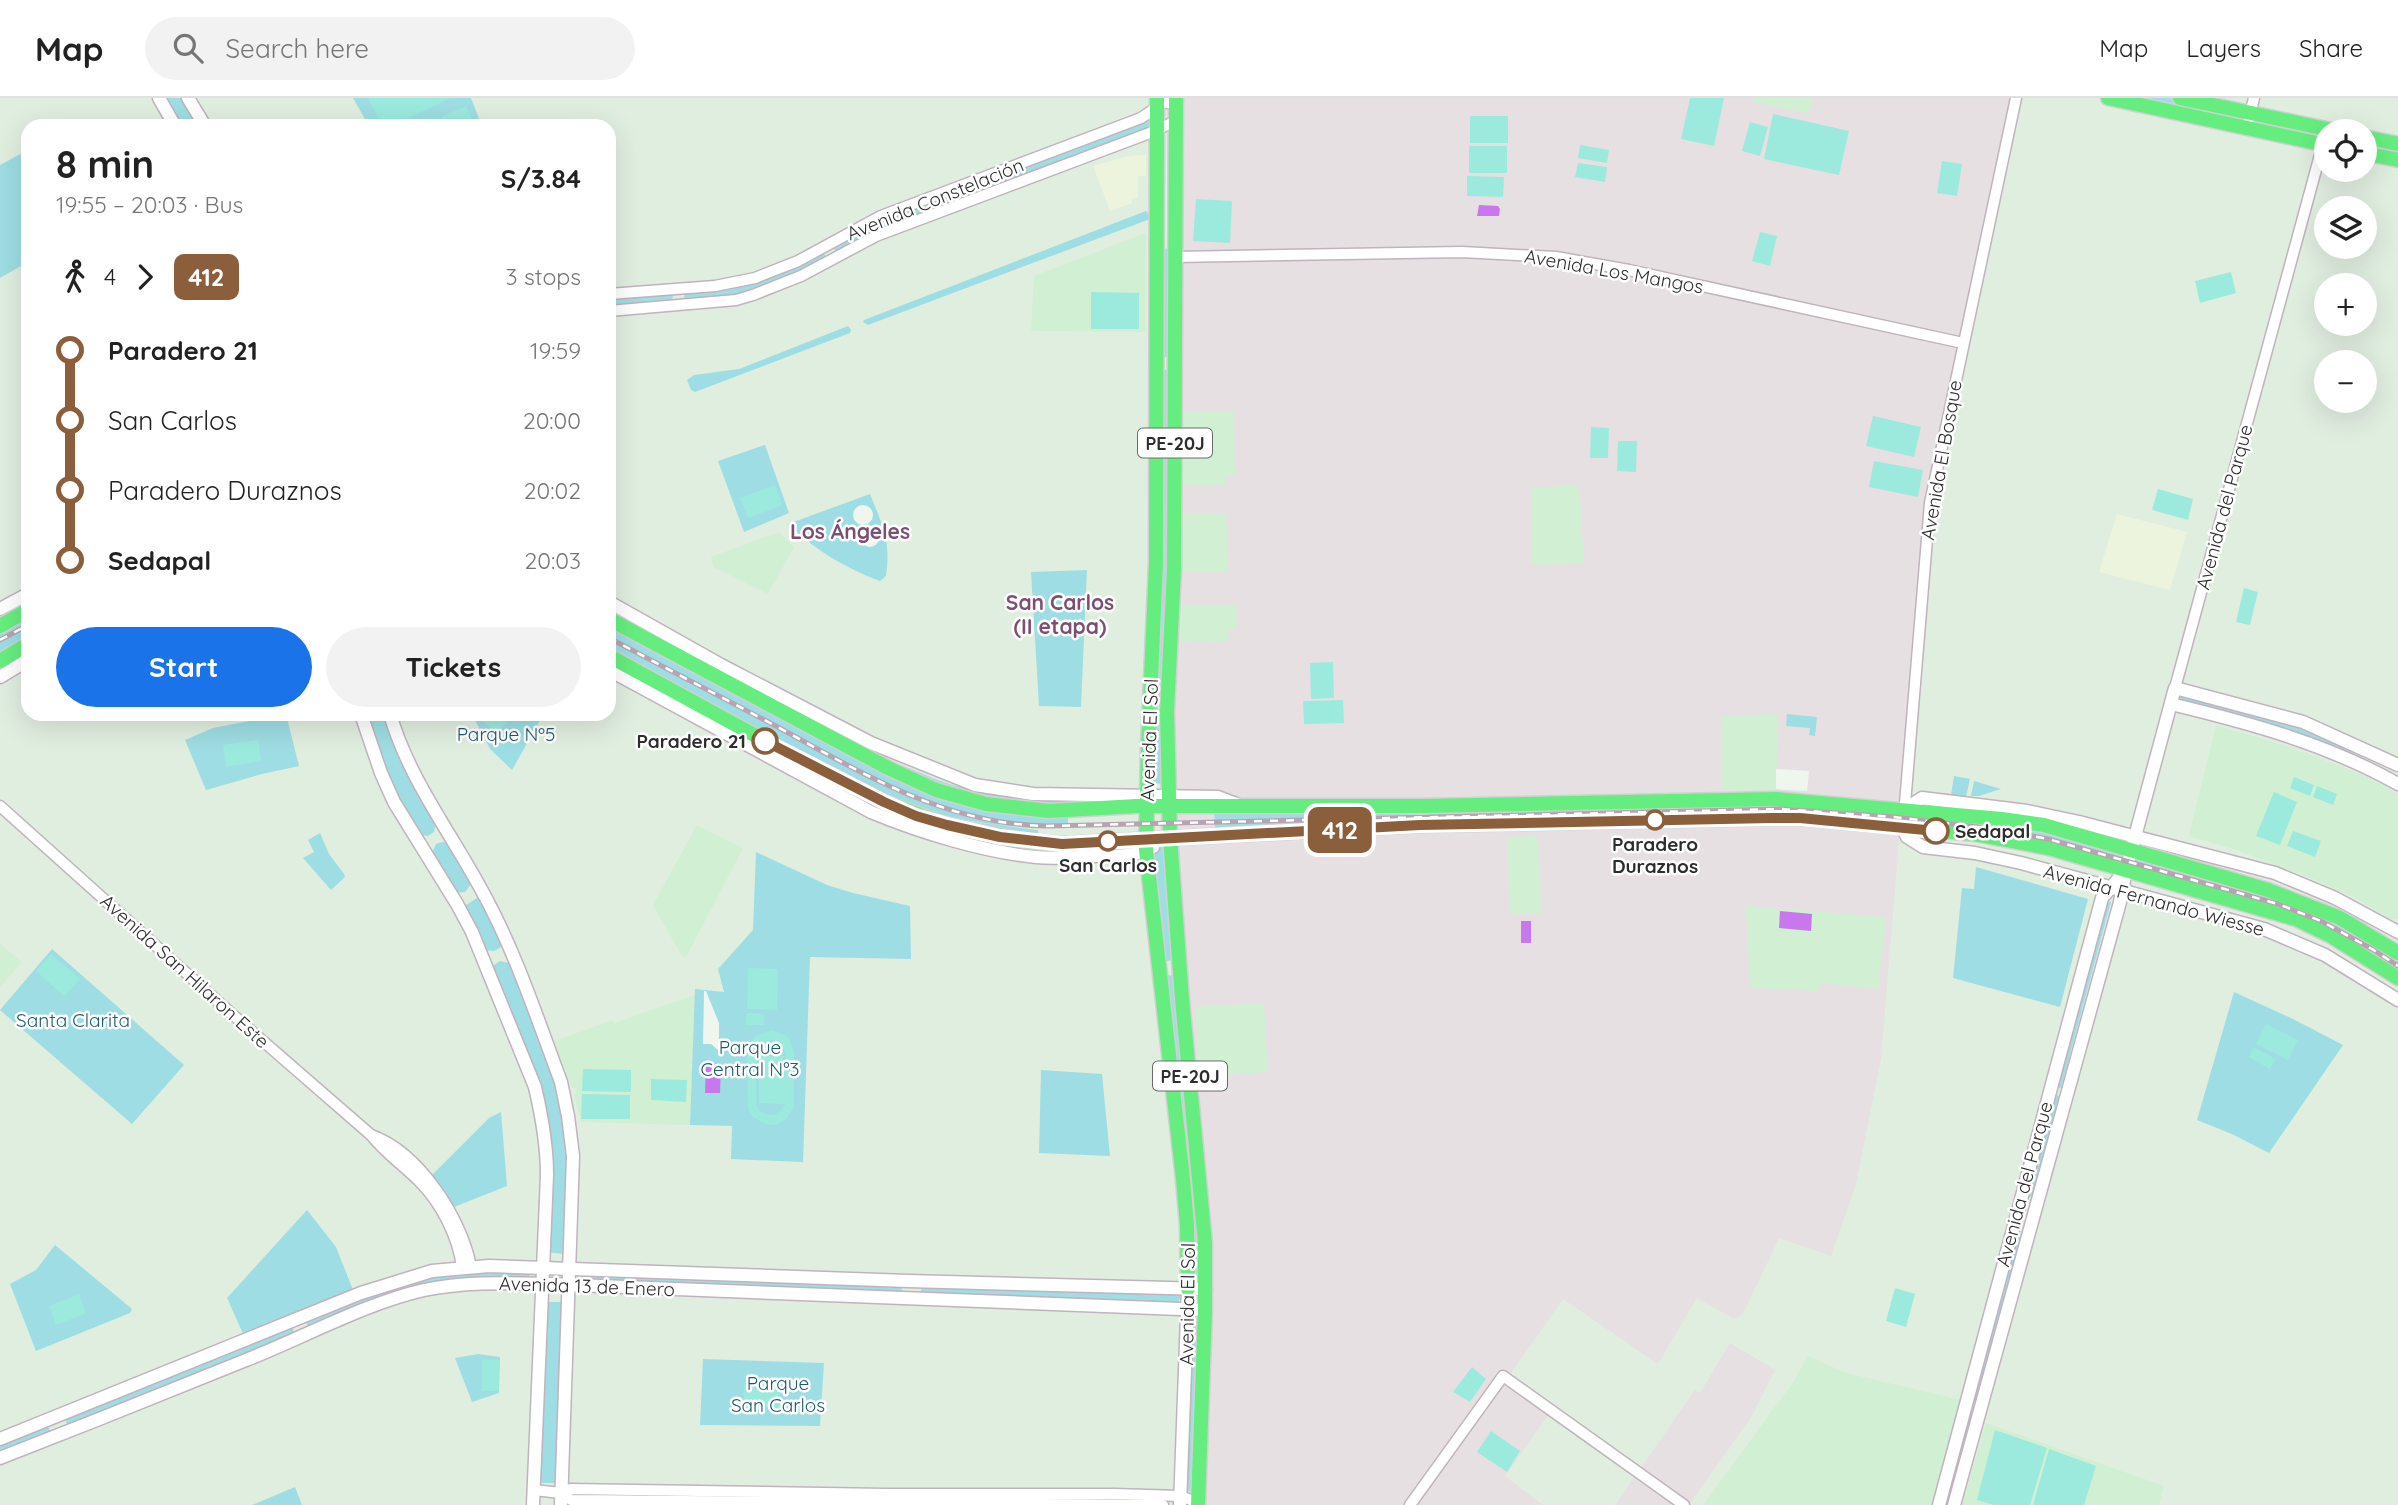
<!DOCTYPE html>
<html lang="en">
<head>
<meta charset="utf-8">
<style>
  body { margin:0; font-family:Quicksand,sans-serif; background:#f2f2f2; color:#222; height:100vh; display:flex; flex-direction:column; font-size:26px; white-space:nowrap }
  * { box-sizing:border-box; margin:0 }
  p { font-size:23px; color:#767676 }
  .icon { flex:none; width:38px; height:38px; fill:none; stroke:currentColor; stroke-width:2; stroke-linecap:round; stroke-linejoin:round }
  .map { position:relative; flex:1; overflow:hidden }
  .side { position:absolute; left:21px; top:21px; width:595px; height:602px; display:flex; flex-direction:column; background:#fff; border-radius:21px; box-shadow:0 7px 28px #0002 }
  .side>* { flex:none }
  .badge { padding:0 14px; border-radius:10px; font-size:24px; line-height:46px }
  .tools { position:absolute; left:2314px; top:21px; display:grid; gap:14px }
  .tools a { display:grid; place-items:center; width:63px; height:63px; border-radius:50%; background:#fff; box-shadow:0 7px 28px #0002; font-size:35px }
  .map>.badge { position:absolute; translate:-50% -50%; box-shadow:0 0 0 4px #fff }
  .legs { display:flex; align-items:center; gap:10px; height:77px; padding:0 35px; font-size:23px }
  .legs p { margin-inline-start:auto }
  .headline { display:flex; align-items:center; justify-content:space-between; height:119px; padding:0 35px }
  h1 { font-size:38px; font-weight:700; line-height:52px }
  .button { display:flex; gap:14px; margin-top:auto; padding:14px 35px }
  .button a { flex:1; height:80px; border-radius:42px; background:#1a73e8; color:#fff; font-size:28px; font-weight:700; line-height:80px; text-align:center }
  .button a+a { background:#f2f2f2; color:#222 }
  ul { padding:0 35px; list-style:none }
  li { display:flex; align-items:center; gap:24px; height:70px; font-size:26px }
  li i { display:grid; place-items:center; width:10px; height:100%; margin:0 9px; background:currentColor }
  li i::after { content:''; width:18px; height:18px; margin:-9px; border:5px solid; border-radius:50%; background:#fff }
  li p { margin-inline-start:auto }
  li:first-child i { background:linear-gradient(#0000 50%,currentColor 0) }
  li:last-child i { background:linear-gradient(currentColor 50%,#0000 0) }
  header { display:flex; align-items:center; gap:42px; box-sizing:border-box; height:98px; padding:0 35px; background:#fff; border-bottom:2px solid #e0e0e0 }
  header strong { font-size:33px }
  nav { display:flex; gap:38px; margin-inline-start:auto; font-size:24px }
  .search { width:490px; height:63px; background:#f2f2f2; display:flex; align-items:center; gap:18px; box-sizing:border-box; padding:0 24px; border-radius:38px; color:#767676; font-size:26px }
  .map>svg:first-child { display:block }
  .industrial { fill:#e7e0e2 }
  .education { fill:#d1efd3 }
  .medical { fill:#ecf4de }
  .green { fill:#9edde3 }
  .pitch { fill:#9beadd; fill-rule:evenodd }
  .plaza { fill:#eef6ee }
  .water { fill:#c877ed }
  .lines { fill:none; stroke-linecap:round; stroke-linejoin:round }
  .tertiary-casing { stroke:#c0b3bd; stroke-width:13 }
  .secondary-casing { stroke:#c0b3bd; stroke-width:15 }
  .primary-casing { stroke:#d1d1d1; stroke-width:17 }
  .tertiary { stroke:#fff; stroke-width:10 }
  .secondary { stroke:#fff; stroke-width:12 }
  .primary { stroke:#65ee7f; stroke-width:14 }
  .rail-casing { stroke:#b7a3b1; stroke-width:5 }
  .rail { stroke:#fff; stroke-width:2.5; stroke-dasharray:8; stroke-linecap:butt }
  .line-1-casing { stroke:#fff; stroke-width:16 }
  .line-1 { stroke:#8b5e3c; stroke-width:10 }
  .stop-1-dot { fill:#fff; stroke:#8b5e3c; stroke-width:3.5 }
  .labels { text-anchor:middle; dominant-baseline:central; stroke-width:5; stroke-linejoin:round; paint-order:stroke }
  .shield { fill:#fff; stroke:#6c6c6c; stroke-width:2 }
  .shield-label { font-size:18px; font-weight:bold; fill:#2d2d2d }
  .street-label { font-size:19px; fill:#2d2d2d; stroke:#fff }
  .park-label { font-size:19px; fill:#1d5a6b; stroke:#fff }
  .stop-label { font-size:19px; font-weight:bold; fill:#2d2d2d; stroke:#fff }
  .neighbourhood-label { font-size:21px; font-weight:bold; fill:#7e4e72; stroke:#fff }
</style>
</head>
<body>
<header>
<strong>Map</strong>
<div class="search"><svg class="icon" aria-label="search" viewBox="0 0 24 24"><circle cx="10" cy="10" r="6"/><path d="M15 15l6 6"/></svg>Search here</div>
<nav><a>Map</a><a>Layers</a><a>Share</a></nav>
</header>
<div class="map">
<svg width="2398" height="1407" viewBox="0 0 2398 1407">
  <rect width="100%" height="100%" fill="#e0eee0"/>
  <g class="industrial">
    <polygon points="1169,0 2013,0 1928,393 1881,961 1856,1086 1831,1158 1779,1140 1743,1216 1734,1221 1697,1200 1658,1266 1563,1201 1506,1282 1550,1315 1505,1378 1543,1407 1190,1407 1197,1124 1159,757 1166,383"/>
    <polygon points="1730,1245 1775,1272 1752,1318 1689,1407 1615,1407 1695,1292 1700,1295"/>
  </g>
  <g class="education">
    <polygon points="1754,0 1813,0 1809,15 1753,4"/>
    <polygon points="1146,135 1145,234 1031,233 1034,178"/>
    <polygon points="1181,314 1234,314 1235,378 1226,378 1226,387 1182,387"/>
    <polygon points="1577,387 1580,402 1584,465 1531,467 1532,390"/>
    <polygon points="1182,415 1226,415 1228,474 1182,474 1181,425 1185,424"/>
    <polygon points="779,434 794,449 768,496 713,469 711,459"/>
    <polygon points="1236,507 1237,532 1227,532 1227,543 1175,544 1177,508"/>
    <polygon points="1778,616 1776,691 1721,692 1722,618"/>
    <polygon points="2216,627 2294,650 2367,679 2398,696 2398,821 2391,821 2357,801 2313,781 2236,752 2189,738"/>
    <polygon points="697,727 743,750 686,859 682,858 653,807"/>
    <polygon points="1538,738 1541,816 1510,816 1507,739"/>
    <polygon points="1746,808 1886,819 1878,891 1820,885 1818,893 1750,890"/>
    <polygon points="0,846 22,864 0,889"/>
    <polygon points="695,897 690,1027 581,1024 574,997 577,994 576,990 572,990 554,943 613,922 614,925"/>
    <polygon points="1264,905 1268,974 1199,978 1195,909"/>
    <polygon points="1808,1258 1846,1275 1961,1302 1931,1407 1703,1407 1794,1283"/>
    <polygon points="1986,1325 2164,1388 2159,1407 1962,1407"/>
  </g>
  <g class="medical">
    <polygon points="1146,57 1146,78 1138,78 1138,100 1132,100 1132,105 1110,113 1093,68 1124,59"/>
    <polygon points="2117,416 2187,434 2170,492 2099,474"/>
  </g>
  <g class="green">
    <polygon points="162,0 185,0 201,28 179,28"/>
    <polygon points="353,0 471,0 482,28 369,28"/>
    <polygon points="2129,0 2169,0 2242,15 2243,21 2241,24"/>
    <polygon points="1150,20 1152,30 836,154 833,149 874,125"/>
    <polygon points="28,52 28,164 0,180 0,67"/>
    <polygon points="1146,113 1151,119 1150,121 868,227 863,224 864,222"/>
    <polygon points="1170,150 1170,259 1163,259 1163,151"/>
    <polygon points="823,154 827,160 824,163 741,198 687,204 683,201 686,194 716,192"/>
    <polygon points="671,195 673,197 672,205 609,210 609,200"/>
    <polygon points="848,228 851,232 850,235 695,294 691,292 687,282 694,277 739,271"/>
    <polygon points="1163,272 1170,272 1170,486 1163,601 1155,604"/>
    <polygon points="765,347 789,415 744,434 718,363"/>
    <path d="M870 396C883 429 891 442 886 478L880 483C845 470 815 452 788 426Z"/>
    <polygon points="1087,472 1081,609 1039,608 1031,474"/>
    <polygon points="28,517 28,541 0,557 0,532"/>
    <path d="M609 525 918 689 1046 719 1068 720V730C1021 731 971 726 926 712 890 700 855 680 820 663 749 627 679 589 609 551Z"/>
    <polygon points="2183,596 2308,632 2356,652 2351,659 2179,603 2179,597"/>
    <polygon points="286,616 299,668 262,676 206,692 185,642 213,630"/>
    <polygon points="364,616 386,616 436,725 434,734 428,738 417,736 397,703"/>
    <polygon points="472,616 542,616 543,617 512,672 490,651"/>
    <polygon points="1787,616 1817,619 1815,638 1809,637 1810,630 1786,628"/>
    <polygon points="1158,618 1163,620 1165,686 1151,685 1153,619"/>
    <path d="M909 670C926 677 943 685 960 689 1014 703 1071 702 1126 705L1042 708 964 698 906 676Z"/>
    <polygon points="1954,678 1970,681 1966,698 1951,697"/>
    <polygon points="1974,683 2001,691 1979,698 1971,698"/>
    <polygon points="1655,710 1655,716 1428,721 1428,715"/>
    <polygon points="1414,713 1417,715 1417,722 1414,723 1215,730 1214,715"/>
    <polygon points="1920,719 2026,727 2124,752 2124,766 1919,727"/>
    <polygon points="973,724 1038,732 1038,739 970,729"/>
    <polygon points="320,735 329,756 344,776 345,779 331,792 303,760 314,754 308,742"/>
    <polygon points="442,744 448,745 472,785 465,794 454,795 431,757 436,746"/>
    <polygon points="1162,747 1174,861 1165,864 1154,749"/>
    <polygon points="756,754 827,787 853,795 910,808 911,861 810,859 803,1064 731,1061 732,1028 690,1027 695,891 724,894 718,871 753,832"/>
    <polygon points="2133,759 2296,807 2293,815 2132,769"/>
    <polygon points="1976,769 2088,801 2060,909 1953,880 1962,790 1974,791"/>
    <polygon points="477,800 482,801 503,843 500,850 494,853 484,852 464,812 466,807"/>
    <polygon points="2105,803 2111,804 2061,990 2056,989"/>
    <polygon points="2304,808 2398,859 2398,877 2299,817 2301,809"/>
    <polygon points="52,851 184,967 132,1026 0,912"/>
    <polygon points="500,863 513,866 554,975 568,1037 564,1156 546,1154 549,1050 491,873 494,867"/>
    <polygon points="1168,877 1177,879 1200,1110 1199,1182 1193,1180 1166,880"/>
    <polygon points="2234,894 2293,921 2343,947 2269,1055 2232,1036 2197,1022"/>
    <polygon points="1041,972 1102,976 1110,1058 1039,1055"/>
    <polygon points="2054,996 2059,998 2032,1099 2027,1097"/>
    <polygon points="501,1014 507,1088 454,1109 432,1077 489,1020"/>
    <polygon points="307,1112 336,1149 353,1192 245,1240 227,1200"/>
    <polygon points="2016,1135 2022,1136 1975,1306 1971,1305"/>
    <polygon points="55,1147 132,1211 130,1215 36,1253 10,1186 36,1172"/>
    <polygon points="473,1172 530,1175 529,1182 450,1184 308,1230 306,1224 307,1221 407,1184"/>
    <polygon points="585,1174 901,1188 902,1193 900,1196 581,1181"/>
    <polygon points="921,1189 1180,1196 1180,1201 1177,1205 924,1196 921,1195"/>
    <polygon points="546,1204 564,1204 556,1385 542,1385 540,1381"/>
    <polygon points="1199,1221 1193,1395 1185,1391 1191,1225 1194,1222"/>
    <polygon points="293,1229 294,1238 67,1328 65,1318"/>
    <polygon points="478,1256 500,1259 499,1295 472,1304 455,1260"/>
    <polygon points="703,1261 824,1265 820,1328 700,1327"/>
    <polygon points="1969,1310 1974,1311 1948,1407 1943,1407"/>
    <polygon points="46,1326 51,1334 0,1356 0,1344"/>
    <polygon points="295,1389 302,1407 252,1407"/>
  </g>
  <g class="pitch">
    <polygon points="368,0 451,0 391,28 382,28"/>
    <polygon points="1690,0 1724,0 1714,48 1681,41"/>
    <polygon points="466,8 472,22 458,28 445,28 441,19"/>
    <polygon points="1773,16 1849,33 1839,77 1764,61"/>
    <rect x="1470" y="18" width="38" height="27"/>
    <polygon points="1750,24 1768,29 1760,58 1742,53"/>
    <polygon points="1580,47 1609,52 1607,65 1578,60"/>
    <rect x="1469" y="48" width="38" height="27"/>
    <polygon points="1942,63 1962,66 1957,98 1937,95"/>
    <polygon points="1578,65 1607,69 1605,84 1575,79"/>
    <polygon points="1467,78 1504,79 1503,99 1467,98"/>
    <polygon points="1196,101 1232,103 1230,145 1193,143"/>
    <polygon points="1760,134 1777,138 1770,168 1752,163"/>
    <polygon points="2231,174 2236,195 2200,205 2195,183"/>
    <polygon points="1091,194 1139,195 1139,231 1091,231"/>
    <polygon points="1873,318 1921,329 1914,359 1866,348"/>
    <polygon points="1591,329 1609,330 1608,360 1590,360"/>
    <polygon points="1618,343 1637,343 1636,374 1617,373"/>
    <polygon points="1874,363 1923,372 1918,399 1869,389"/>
    <polygon points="775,387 782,407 748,420 740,400"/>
    <polygon points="2158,391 2193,401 2188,422 2152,412"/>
    <polygon points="2244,490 2258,494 2250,527 2236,524"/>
    <polygon points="1333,564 1334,600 1311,601 1310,565"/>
    <polygon points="1343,602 1344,625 1304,626 1303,603"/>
    <polygon points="481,616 512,616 499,635 478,621"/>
    <polygon points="258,642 261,663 226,669 223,647"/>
    <polygon points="2294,679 2314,687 2310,698 2290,690"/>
    <polygon points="2317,688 2337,696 2333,707 2313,699"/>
    <polygon points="2274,694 2297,704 2280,747 2256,738"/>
    <polygon points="2293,733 2321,743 2315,759 2287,748"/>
    <polygon points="51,856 80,881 64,898 36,873"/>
    <polygon points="748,870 778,871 777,912 747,911"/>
    <polygon points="746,915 764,916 764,927 746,927"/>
    <polygon points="2266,926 2298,942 2288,962 2256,946"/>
    <path d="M773 932 788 939 794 953V1009L785 1022 776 1027 765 1026 753 1019 748 1011 747 951 755 938ZM774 942C790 949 786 965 785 980L784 958H759V1005L785 1006C778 1020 764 1021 756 1007V954L764 943Z"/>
    <polygon points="2254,949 2276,961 2270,971 2249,959"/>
    <polygon points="583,971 631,972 631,994 582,993"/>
    <polygon points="651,981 687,982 686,1004 651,1002"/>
    <polygon points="582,996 630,997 630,1021 581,1021"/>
    <polygon points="1895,1190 1915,1196 1906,1229 1886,1223"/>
    <polygon points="79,1196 86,1215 56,1227 49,1208"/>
    <polygon points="482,1261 499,1262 499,1293 482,1293"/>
    <polygon points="1472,1269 1486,1281 1470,1304 1453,1294"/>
    <polygon points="744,1286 780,1286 780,1309 744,1308"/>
    <polygon points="1995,1332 2047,1350 2030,1407 1994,1407 1977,1402"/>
    <polygon points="1491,1333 1520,1353 1507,1374 1477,1354"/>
    <polygon points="2049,1351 2096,1368 2084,1407 2033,1407"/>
  </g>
  <g class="plaza">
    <circle cx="863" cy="417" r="10"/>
    <circle cx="870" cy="440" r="9"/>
    <polygon points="1776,671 1809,673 1807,693 1776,691"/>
    <polygon points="704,893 706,893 719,925 719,945 722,947 718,952 711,946 703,946"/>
  </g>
  <g class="water">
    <polygon points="1479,107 1498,108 1500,111 1499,118 1477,118"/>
    <polygon points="1780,813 1812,816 1811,833 1779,830"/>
    <rect x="1521" y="823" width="10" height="22"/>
    <polygon points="706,965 721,966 720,995 705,995"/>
  </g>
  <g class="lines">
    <defs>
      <g id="tertiary">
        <polyline points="2249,21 2254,0"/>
        <polyline points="1175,159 1462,154 1556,159 1629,172 1963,245"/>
        <polyline points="609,196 715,188 755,180 798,163 881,118 1141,20 1163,5 1176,5"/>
        <polyline points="609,213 736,202 753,197 801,178 876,138 1147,36 1176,23"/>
        <polyline points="2175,590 2323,46"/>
        <path d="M0 708 233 917 371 1037C385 1055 403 1067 419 1083 441 1105 458 1138 462 1169"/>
        <polyline points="1903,730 1930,405 2016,0"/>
        <path d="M371 1037C419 1054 462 1120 471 1169"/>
        <polyline points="534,1392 561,1395 571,1402 1163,1407"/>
        <polyline points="561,1395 570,1391 884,1396 1114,1396 1181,1398 1198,1405"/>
        <polyline points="1410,1407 1503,1278 1684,1407"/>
      </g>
      <g id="secondary">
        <polyline points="159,0 175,28"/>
        <polyline points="188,0 205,28"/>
        <polyline points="609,504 721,567 871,645 975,687 1033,696 1218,699 1239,707"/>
        <polyline points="0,511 28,496"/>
        <path d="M609 572 871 714C919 734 984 754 1036 759 1056 761 1076 759 1095 758 1115 758 1135 759 1153 749"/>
        <polyline points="0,579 28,562"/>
        <path d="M2171 606C2250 625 2327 646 2398 686"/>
        <path d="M361 616 381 675 394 704 457 806 472 834 535 989C542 1019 547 1047 547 1077L533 1407"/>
        <path d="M390 616C409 681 449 732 481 791 515 852 537 920 561 984L568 1018 573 1058 561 1407"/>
        <polyline points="1905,711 1922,700 2027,713 2079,724 2275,775 2335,800 2398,834"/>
        <polyline points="1903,730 1907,739 1923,749 1975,755 2021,765 2264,831 2325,857 2398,902"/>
        <polyline points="0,1341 361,1195 432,1173 489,1168 908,1183 1206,1191"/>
        <path d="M0 1360C82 1328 165 1295 246 1262 302 1240 366 1205 424 1192 466 1183 508 1185 550 1186L1205 1212"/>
        <polyline points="1180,1407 1188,1191"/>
        <polyline points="1939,1407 2102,800 2125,773"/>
        <polyline points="1954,1407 2120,804 2126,772 2175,590 2303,624 2398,667"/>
      </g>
      <g id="primary">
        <polyline points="1157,0 1156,465 1148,649 1146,752 1183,1081 1187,1127 1188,1191"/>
        <polyline points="1176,0 1174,472 1167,614 1170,739 1182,901 1205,1145 1205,1212 1198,1407"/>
        <polyline points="2108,0 2326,47"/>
        <polyline points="2180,0 2336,33"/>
        <polyline points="2364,39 2398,46"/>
        <polyline points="2364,55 2398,62"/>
        <polyline points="609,521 888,670 936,692 986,706 1049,713 1136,708 1425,708 1776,701 2002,721 2044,727 2268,792 2340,820 2398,855"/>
        <polyline points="0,528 28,512"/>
        <polyline points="609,558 778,650 885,704 947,727 1027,743 1062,746 1420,727 1772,720 1800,720 1975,736 2049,750 2296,821 2331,838 2398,880"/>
        <polyline points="0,563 28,546"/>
      </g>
    </defs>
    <use href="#tertiary" class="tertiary-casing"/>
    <use href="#secondary" class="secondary-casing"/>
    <use href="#primary" class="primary-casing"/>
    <use href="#tertiary" class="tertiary"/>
    <use href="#secondary" class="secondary"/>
    <use href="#primary" class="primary"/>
    <defs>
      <g id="rail">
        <path d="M609 540C664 569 719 598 774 627 862 675 943 726 1047 728L1781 711 1894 719 1994 731 2048 741 2278 806 2321 823 2372 851 2398 868"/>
        <polyline points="0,542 28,527"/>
      </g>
    </defs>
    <use href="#rail" class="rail-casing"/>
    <use href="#rail" class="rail"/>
  </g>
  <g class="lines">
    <defs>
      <polyline id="line-1" points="765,643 884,704 916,718 947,727 1000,739 1062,746 1420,727 1772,720 1800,720 1936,733"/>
    </defs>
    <use href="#line-1" class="line-1-casing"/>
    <use href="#line-1" class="line-1"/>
  </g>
  <g class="stop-1-dot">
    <circle cx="765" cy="643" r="12"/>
    <circle cx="1655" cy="722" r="9"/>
    <circle cx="1936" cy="733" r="12"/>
    <circle cx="1108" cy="743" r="9"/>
  </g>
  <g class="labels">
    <g class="shield">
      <rect x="1138" y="330.5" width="74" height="29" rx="5"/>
      <rect x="1153" y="963.5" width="74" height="29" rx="5"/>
    </g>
    <g class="shield-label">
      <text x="1175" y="345">PE-20J</text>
      <text x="1190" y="978">PE-20J</text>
    </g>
    <g class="street-label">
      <text transform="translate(935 101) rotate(-22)">Avenida Constelación</text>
      <text transform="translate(1614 173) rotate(10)">Avenida Los Mangos</text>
      <text transform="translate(1941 362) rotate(-80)">Avenida El Bosque</text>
      <text transform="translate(2224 409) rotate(-75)">Avenida del Parque</text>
      <text transform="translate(1149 642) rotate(-88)">Avenida El Sol</text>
      <text transform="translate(2154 802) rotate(15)">Avenida Fernando Wiesse</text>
      <text transform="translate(185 873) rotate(42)">Avenida San Hilaron Este</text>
      <text transform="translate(2024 1086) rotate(-75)">Avenida del Parque</text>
      <text transform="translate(587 1188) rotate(2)">Avenida 13 de Enero</text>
      <text transform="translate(1187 1206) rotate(-89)">Avenida El Sol</text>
    </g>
    <g class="park-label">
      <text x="506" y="636">Parque Nº5</text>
      <text x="73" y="922">Santa Clarita</text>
      <text x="750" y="949">Parque<tspan x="750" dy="22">Central N°3</tspan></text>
      <text x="778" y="1285">Parque<tspan x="778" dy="22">San Carlos</tspan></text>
    </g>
    <g class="stop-label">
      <text x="746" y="643" text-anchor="end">Paradero 21</text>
      <text x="1955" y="733" text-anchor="start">Sedapal</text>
      <text x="1655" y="746">Paradero<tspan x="1655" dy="22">Duraznos</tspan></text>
      <text x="1108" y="767">San Carlos</text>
    </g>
    <g class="neighbourhood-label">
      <text x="850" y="433">Los Ángeles</text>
      <text x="1060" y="504">San Carlos<tspan x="1060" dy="24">(II etapa)</tspan></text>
    </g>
  </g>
</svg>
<div class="tools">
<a><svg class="icon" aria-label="locate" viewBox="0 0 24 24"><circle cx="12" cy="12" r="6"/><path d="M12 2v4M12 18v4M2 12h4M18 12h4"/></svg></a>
<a><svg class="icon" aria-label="layers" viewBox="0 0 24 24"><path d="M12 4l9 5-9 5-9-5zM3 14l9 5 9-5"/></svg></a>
<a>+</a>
<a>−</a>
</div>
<b class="badge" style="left:1340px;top:732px;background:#8b5e3c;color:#fff">412</b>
<section class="side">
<div class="headline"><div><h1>8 min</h1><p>19:55 – 20:03 · Bus</p></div><b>S/3.84</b></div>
<div class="legs"><svg class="icon" aria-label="walk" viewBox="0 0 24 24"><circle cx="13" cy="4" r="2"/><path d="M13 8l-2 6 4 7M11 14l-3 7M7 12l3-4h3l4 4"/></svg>4<svg class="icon" aria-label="forward" viewBox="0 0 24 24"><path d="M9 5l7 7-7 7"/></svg><b class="badge" style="background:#8b5e3c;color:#fff">412</b><p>3 stops</p></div>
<ul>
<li><i style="color:#8b5e3c"></i><b>Paradero 21</b><p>19:59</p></li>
<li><i style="color:#8b5e3c"></i><span>San Carlos</span><p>20:00</p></li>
<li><i style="color:#8b5e3c"></i><span>Paradero Duraznos</span><p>20:02</p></li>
<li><i style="color:#8b5e3c"></i><b>Sedapal</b><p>20:03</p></li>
</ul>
<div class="button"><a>Start</a><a>Tickets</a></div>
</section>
</div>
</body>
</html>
